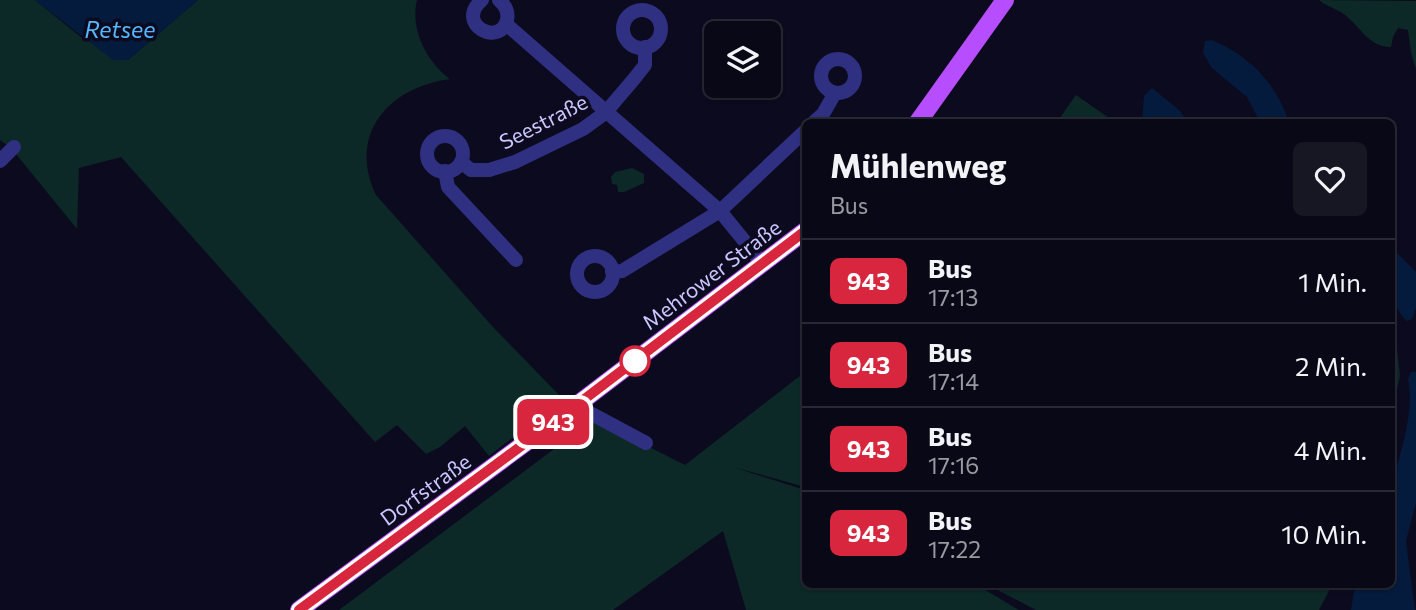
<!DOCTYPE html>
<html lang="de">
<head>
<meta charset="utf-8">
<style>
  body { margin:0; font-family:Commissioner,sans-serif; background:#171623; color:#f1f3f6; height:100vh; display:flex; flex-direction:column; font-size:26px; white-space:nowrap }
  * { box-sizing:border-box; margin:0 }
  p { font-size:23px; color:#999aa1 }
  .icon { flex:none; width:38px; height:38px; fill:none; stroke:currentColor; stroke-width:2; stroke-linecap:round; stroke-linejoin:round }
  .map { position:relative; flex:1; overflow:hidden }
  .panel { position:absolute; left:802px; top:119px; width:593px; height:469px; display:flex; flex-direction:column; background:#090816; border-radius:10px; box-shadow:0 2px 5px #0004,0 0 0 2px #292935 }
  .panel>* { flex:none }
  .badge { padding:0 14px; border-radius:10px; font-size:24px; line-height:46px }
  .buttons { position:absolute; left:704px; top:21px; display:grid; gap:14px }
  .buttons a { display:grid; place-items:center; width:77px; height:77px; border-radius:10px; background:#090816; box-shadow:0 2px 5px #0004,0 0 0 2px #292935; font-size:35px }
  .map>.badge { position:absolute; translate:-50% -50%; box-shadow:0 0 0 4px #fff }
  .round { display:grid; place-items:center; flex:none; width:74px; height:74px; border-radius:10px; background:#171623 }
  .headline { display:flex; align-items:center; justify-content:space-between; height:119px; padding:0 28px }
  h1 { font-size:33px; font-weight:700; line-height:52px }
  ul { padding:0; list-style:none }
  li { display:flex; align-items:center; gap:21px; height:84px; padding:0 28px; border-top:2px solid #292935 }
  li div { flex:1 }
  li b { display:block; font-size:26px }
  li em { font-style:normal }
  li .badge { min-width:77px; font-weight:700; text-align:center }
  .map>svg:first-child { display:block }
  .green { fill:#0c2927 }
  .water { fill:#041b3d }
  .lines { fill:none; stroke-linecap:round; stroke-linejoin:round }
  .minor { stroke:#303082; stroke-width:14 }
  .major { stroke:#b64eff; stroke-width:18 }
  .line-casing { stroke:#fff; stroke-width:16 }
  .line { stroke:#d7263d; stroke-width:10 }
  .stop-dot { fill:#fff; stroke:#d7263d; stroke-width:3.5 }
  .labels { text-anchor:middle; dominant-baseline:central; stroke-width:7; stroke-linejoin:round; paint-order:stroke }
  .street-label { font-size:21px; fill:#cbc7ff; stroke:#0c0a1e }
  .water-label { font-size:23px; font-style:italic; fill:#55b7ff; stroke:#0c0a1e }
</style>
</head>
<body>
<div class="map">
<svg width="1416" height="610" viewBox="0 0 1416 610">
  <rect width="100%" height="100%" fill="#0c0a1e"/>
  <g class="green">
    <path d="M0 0H35L81 37 128 60 198 0H417C410 29 426 61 450 79 389 87 347 134 376 195L493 327 563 399 489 456 465 426 440 447 426 454 397 425 375 442 121 157 79 168 77 229 11 148 0 140Z"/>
    <path d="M1319 0 1416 1V69L1411 53 1408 30 1398 28 1393 37 1391 47C1366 47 1359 22 1339 11 1332 7 1326 6 1319 0Z"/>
    <polygon points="1076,95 1115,122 1057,122"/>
    <polygon points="632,168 644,174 644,183 624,192 618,192 617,185 612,184 611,177 615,172"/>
    <polygon points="1391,325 1396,340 1400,375 1391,420"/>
    <polygon points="805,372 805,487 733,467 805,490 805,584 977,585 1019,610 746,610 723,531 613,610 339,610 594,419 685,465"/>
    <polygon points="988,585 1332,585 1319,610 1036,610"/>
  </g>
  <g class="water">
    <polygon points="35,0 198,0 128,60 113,60"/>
    <path d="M1212 40C1251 57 1275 82 1289 122H1260L1247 97 1212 68 1203 53 1205 41Z"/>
    <polygon points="1152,88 1179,110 1188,122 1142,122 1144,96"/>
    <path d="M1391 247 1416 272V308L1412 319 1407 321C1386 302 1391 272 1391 247Z"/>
    <path d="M1411 372H1416V503L1406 541 1415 610H1351L1355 585 1391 584C1391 556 1387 525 1391 496 1396 459 1416 417 1408 379Z"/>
  </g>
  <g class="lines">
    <g class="minor">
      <path d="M482 0C454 24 500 48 507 20 509 11 505 5 499 0"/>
      <circle cx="642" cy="29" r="19"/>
      <polyline points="506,24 720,211 763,264"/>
      <circle cx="838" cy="76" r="17"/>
      <polyline points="814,122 823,114 835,93"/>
      <circle cx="445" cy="154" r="18"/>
      <polyline points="0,161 14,147"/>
      <polyline points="461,162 471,170 489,170 515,162 583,129 605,113 634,79 645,65 645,47"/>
      <polyline points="445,171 448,187 516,260"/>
      <circle cx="595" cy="274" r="18"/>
      <polyline points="612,272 622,271 720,211 805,131"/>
      <polyline points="578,404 590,413 646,443"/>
    </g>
    <g class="major">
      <polyline points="918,122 1005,0"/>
      <polyline points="299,610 578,404 805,231"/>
    </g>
  </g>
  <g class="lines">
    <defs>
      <polyline id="line" points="299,610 578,404 805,231"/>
    </defs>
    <use href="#line" class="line-casing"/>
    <use href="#line" class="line"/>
  </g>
  <circle class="stop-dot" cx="635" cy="361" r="14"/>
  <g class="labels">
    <g class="street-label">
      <text transform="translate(543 121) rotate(-27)">Seestraße</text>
      <text transform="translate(711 274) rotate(-37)">Mehrower Straße</text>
      <text transform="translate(425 489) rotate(-36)">Dorfstraße</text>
    </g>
    <g class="water-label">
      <text x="120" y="29">Retsee</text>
    </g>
  </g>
</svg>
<div class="buttons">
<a><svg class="icon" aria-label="layers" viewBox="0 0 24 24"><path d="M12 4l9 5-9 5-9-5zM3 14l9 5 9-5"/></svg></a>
</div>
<b class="badge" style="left:553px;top:422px;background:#d7263d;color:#fff">943</b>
<section class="panel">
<div class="headline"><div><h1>Mühlenweg</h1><p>Bus</p></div><a class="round"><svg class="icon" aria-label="heart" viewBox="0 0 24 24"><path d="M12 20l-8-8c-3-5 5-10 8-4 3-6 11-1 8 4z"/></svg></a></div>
<ul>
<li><span class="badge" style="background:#d7263d;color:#fff">943</span><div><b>Bus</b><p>17:13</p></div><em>1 Min.</em></li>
<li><span class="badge" style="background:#d7263d;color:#fff">943</span><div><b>Bus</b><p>17:14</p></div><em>2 Min.</em></li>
<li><span class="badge" style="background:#d7263d;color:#fff">943</span><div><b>Bus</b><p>17:16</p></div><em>4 Min.</em></li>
<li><span class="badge" style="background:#d7263d;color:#fff">943</span><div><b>Bus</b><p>17:22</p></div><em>10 Min.</em></li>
</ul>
</section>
</div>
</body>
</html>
